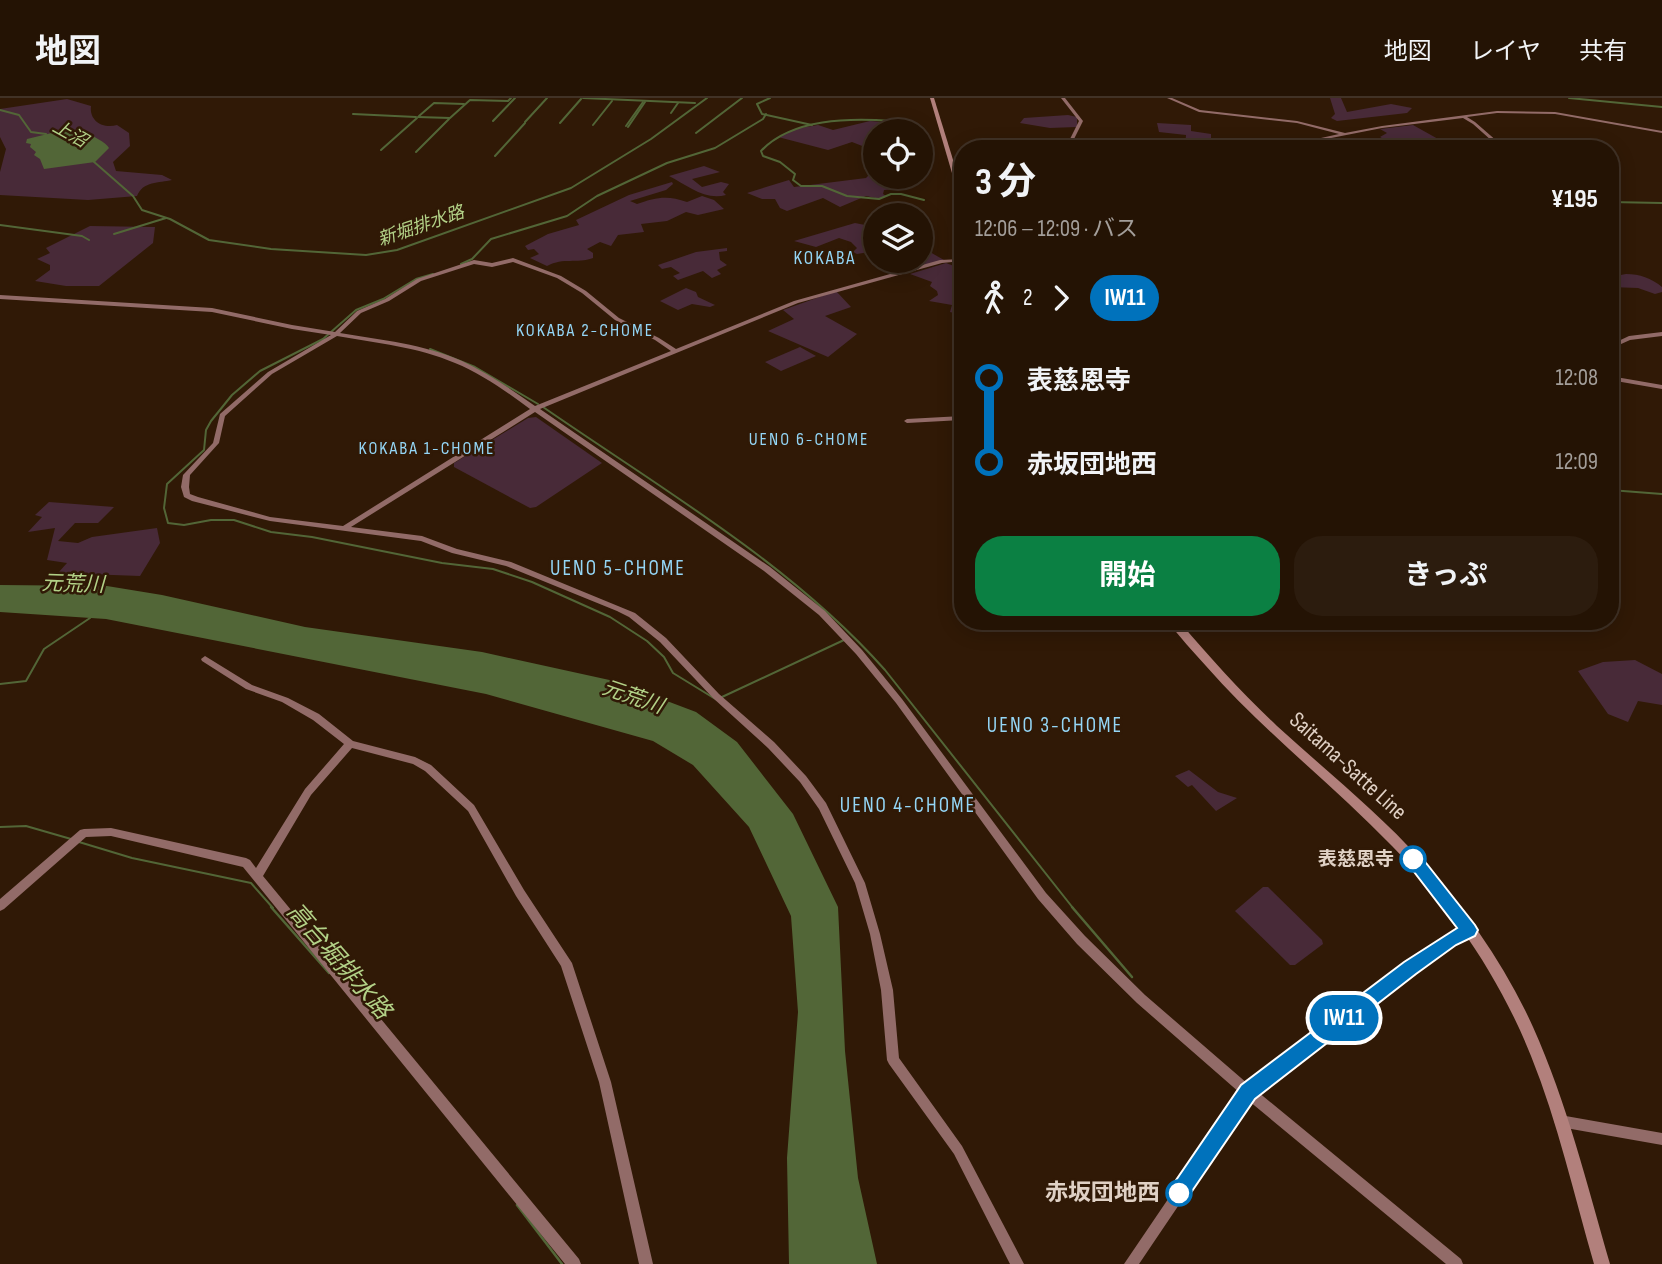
<!DOCTYPE html>
<html lang="ja">
<head>
<meta charset="utf-8">
<style>
  body { margin:0; font-family:"Sofia Sans Condensed","Noto Sans JP",sans-serif; background:#2c1c0e; color:#f1f3f6; height:100vh; display:flex; flex-direction:column; font-size:26px; white-space:nowrap }
  * { box-sizing:border-box; margin:0 }
  p { font-size:23px; color:#a39e9a }
  .icon { flex:none; width:38px; height:38px; fill:none; stroke:currentColor; stroke-width:2; stroke-linecap:round; stroke-linejoin:round }
  .map { position:relative; flex:1; overflow:hidden }
  .details { position:absolute; left:954px; top:42px; width:665px; height:490px; display:flex; flex-direction:column; background:#241304; border-radius:28px; box-shadow:0 4px 18px #0003,0 0 0 2px #413226 }
  .details>* { flex:none }
  .badge { padding:0 14px; border-radius:23px; font-size:24px; line-height:46px }
  .tools { position:absolute; left:863px; top:21px; display:grid; gap:14px }
  .tools a { display:grid; place-items:center; width:70px; height:70px; border-radius:50%; background:#241304; box-shadow:0 4px 18px #0003,0 0 0 2px #413226; font-size:35px }
  .map>.badge { position:absolute; translate:-50% -50%; box-shadow:0 0 0 4px #fff }
  .legs { display:flex; align-items:center; gap:10px; height:77px; padding:0 21px; font-size:23px }
  .legs p { margin-inline-start:auto }
  .head { display:flex; align-items:center; justify-content:space-between; height:119px; padding:0 21px }
  h1 { font-size:38px; font-weight:700; line-height:52px }
  .action { display:flex; gap:14px; margin-top:auto; padding:14px 21px }
  .action a { flex:1; height:80px; border-radius:28px; background:#0b8043; color:#fff; font-size:28px; font-weight:700; line-height:80px; text-align:center }
  .action a+a { background:#2c1c0e; color:#f1f3f6 }
  ul { padding:0 21px; list-style:none }
  li { display:flex; align-items:center; gap:24px; height:84px; font-size:26px }
  li i { display:grid; place-items:center; width:10px; height:100%; margin:0 9px; background:currentColor }
  li i::after { content:''; width:18px; height:18px; margin:-9px; border:5px solid; border-radius:50%; background:#241304 }
  li p { margin-inline-start:auto }
  li:first-child i { background:linear-gradient(#0000 50%,currentColor 0) }
  li:last-child i { background:linear-gradient(currentColor 50%,#0000 0) }
  header { display:flex; align-items:center; gap:42px; box-sizing:border-box; height:98px; padding:0 35px; background:#241304; border-bottom:2px solid #413226 }
  header strong { font-size:33px }
  nav { display:flex; gap:38px; margin-inline-start:auto; font-size:24px }
  .map>svg:first-child { display:block }
  .green { fill:#482a38 }
  .water { fill:#526637 }
  .lines { fill:none; stroke-linecap:round; stroke-linejoin:round }
  .stream-far1 { stroke:#526637; stroke-width:2 }
  .stream { stroke:#526637; stroke-width:2.5 }
  .secondary { fill:#926b68; fill-rule:evenodd }
  .primary { fill:#b2807c; fill-rule:evenodd }
  .line-1 { fill:#0072bc; stroke:#fff; stroke-width:2 }
  .stop-1-dot { fill:#fff; stroke:#0072bc; stroke-width:3.5 }
  .labels { text-anchor:middle; dominant-baseline:central; stroke-width:5; stroke-linejoin:round; paint-order:stroke }
  .far-water-label { font-size:18px; font-style:italic; fill:#b2d187; stroke:#301906 }
  .far-neighbourhood-label { font-size:18px; letter-spacing:2px; fill:#94d6f6; stroke:#301906 }
  .far-quarter-label { font-size:19px; letter-spacing:2px; fill:#94d6f6; stroke:#301906 }
  .stop-label { font-size:19px; font-weight:bold; fill:#e0d1c5; stroke:#301906; text-anchor:end }
  .neighbourhood-label { font-size:21px; letter-spacing:2px; fill:#94d6f6; stroke:#301906 }
  .water-label { font-size:21px; font-style:italic; fill:#b2d187; stroke:#301906 }
  .near-street-label { font-size:23px; fill:#e0d1c5; stroke:#301906 }
  .near-stop-label { font-size:23px; font-weight:bold; fill:#e0d1c5; stroke:#301906; text-anchor:end }
  .near-water-label { font-size:24px; font-style:italic; fill:#b2d187; stroke:#301906 }
</style>
</head>
<body>
<header>
<strong>地図</strong>
<nav><a>地図</a><a>レイヤ</a><a>共有</a></nav>
</header>
<div class="map">
<svg width="1662" height="1166" viewBox="0 0 1662 1166">
  <rect width="100%" height="100%" fill="#301906"/>
  <g class="green">
    <polygon points="1330,0 1341,0 1347,14 1391,6 1412,10 1407,15 1337,23 1331,20 1335,16"/>
    <path d="M67 1 91 8C89 23 103 31 117 27L129 35 130 48 113 64 116 73 162 77 172 82C159 85 143 83 137 98L88 102 0 97V74L6 51 0 39V11Z"/>
    <polygon points="1068,17 1077,19 1077,29 1050,30 1020,25 1024,20"/>
    <polygon points="870,23 910,26 914,33 875,33 875,53 852,44 828,52 778,39 794,31 818,27 833,32"/>
    <polygon points="1157,25 1191,27 1191,33 1211,36 1211,42 1192,40 1193,45 1203,51 1185,50 1186,37 1159,34"/>
    <polygon points="1413,27 1456,51 1402,51 1380,39 1387,35 1380,31"/>
    <path d="M704 68 720 74 692 81 702 89 721 84 729 86 723 94 726 97C705 103 687 87 669 78Z"/>
    <polygon points="870,76 875,79 923,79 920,83 904,83 896,91 884,92 883,96 886,98 880,101 866,98 840,109 823,100 787,113 780,110 775,101 762,101 747,95 789,82 794,89 866,80"/>
    <path d="M672 84 673 86 666 92 630 103 637 106C656 99 668 97 687 104L702 98 714 102 724 111 698 117 686 114 667 123 641 126 644 134 618 137 611 148 600 144 587 151 593 155V160C576 166 564 159 547 168L530 160 539 156 534 151 528 152 525 148 548 136 579 127 576 122 629 97Z"/>
    <polygon points="855,125 875,129 866,138 875,143 875,153 857,156 853,154 857,150 851,144 839,140 816,149 794,143"/>
    <polygon points="90,128 155,129 153,145 99,188 66,188 35,183 50,172 50,167 37,161 50,155 46,150"/>
    <polygon points="921,149 944,162 902,173 886,165 888,163 920,163"/>
    <polygon points="727,150 727,153 719,154 720,162 727,167 717,172 721,176 712,180 703,173 678,182 673,178 680,175 671,169 662,171 658,167 696,154"/>
    <polygon points="946,165 962,171 962,187 952,202 961,205 959,216 950,214 952,207 929,203 938,197 937,193 930,188 932,184 910,176"/>
    <path d="M1626 176C1640 176 1651 180 1662 189V194L1655 196 1638 190 1610 189V179Z"/>
    <polygon points="686,190 696,194 698,199 715,207 710,209 692,206 678,212 660,203"/>
    <polygon points="836,193 851,209 825,218 857,236 828,259 768,233 794,221 783,212"/>
    <polygon points="800,249 816,258 781,273 765,264"/>
    <polygon points="536,319 602,365 536,409 530,410 454,369 454,365 528,320"/>
    <polygon points="49,404 114,409 98,425 75,425 58,443 78,445 92,439 157,430 160,445 140,478 58,475 67,465 47,462 55,430 28,434 42,419 35,417"/>
    <polygon points="1635,562 1662,576 1662,607 1638,603 1628,624 1608,616 1578,573 1603,564"/>
    <polygon points="1189,672 1218,694 1237,700 1216,713 1192,687 1188,689 1175,678"/>
    <polygon points="1263,789 1268,789 1322,842 1323,846 1295,867 1290,867 1235,813"/>
  </g>
  <g class="water">
    <path d="M60 33H84C92 38 106 44 109 50L95 64 44 71 40 61 34 57 36 54 30 49 31 46 26 45 27 41Z"/>
    <polygon points="0,487 107,488 162,497 305,529 482,554 614,583 696,614 737,644 793,716 838,809 845,953 858,1080 877,1166 789,1166 787,1060 798,914 791,818 749,729 693,667 653,643 486,596 106,521 0,514"/>
  </g>
  <g class="lines">
    <g class="stream-far1">
      <polyline points="583,0 695,5"/>
      <polyline points="770,0 757,6 762,16 812,27"/>
      <polyline points="1569,0 1662,9"/>
      <polyline points="0,12 19,17 31,34 46,36"/>
      <polyline points="671,15 678,5"/>
      <polyline points="353,16 416,19"/>
      <polyline points="419,18 434,5 464,6"/>
      <polyline points="418,19 450,20 470,2 508,3 511,0"/>
      <polyline points="493,23 515,0"/>
      <path d="M892 23C850 20 792 20 761 53L763 58 780 64 795 76 793 82 801 88H822L847 98 879 101 891 96H901L924 102"/>
      <polyline points="525,24 547,0"/>
      <polyline points="560,25 581,1"/>
      <polyline points="593,27 612,3"/>
      <polyline points="626,28 643,4"/>
      <polyline points="628,29 645,4"/>
      <polyline points="696,35 742,0"/>
      <polyline points="381,52 417,20"/>
      <polyline points="416,54 449,21"/>
      <polyline points="495,58 525,25"/>
      <polyline points="93,63 133,98 142,112 170,121 209,142 271,151 366,157 397,152 571,90 651,41 707,0"/>
      <polyline points="1610,104 1662,105"/>
      <polyline points="0,127 82,138 89,142"/>
      <polyline points="114,136 166,120"/>
      <polyline points="461,166 472,161 491,141 567,118 597,98 667,65 715,50 763,21 766,16"/>
      <polyline points="433,176 416,181 383,201 356,212 323,241 260,273 232,297 211,323 206,332 204,352 167,386 164,410 168,425 184,427 211,422 234,422 271,434 312,439 442,465 493,471 532,484 610,519 647,543 664,559 673,575 717,602"/>
      <polyline points="430,251 475,269 538,306"/>
      <path d="M543 309C660 390 790 465 885 572L1073 810"/>
      <polyline points="1610,392 1662,396"/>
      <polyline points="0,586 26,583 44,551 90,520"/>
      <polyline points="722,599 844,542"/>
      <polyline points="0,729 26,728 71,741"/>
      <polyline points="79,744 132,760 251,785 273,810"/>
    </g>
    <g class="stream">
      <polyline points="271,809 329,875"/>
      <polyline points="1072,809 1132,879"/>
      <polyline points="517,1107 562,1166"/>
    </g>
    <g class="secondary">
      <polygon points="1061,0 1065,0 1083,23 1069,51 1065,51 1079,23"/>
      <polygon points="1167,0 1172,0 1200,12 1297,23 1345,35 1382,28 1497,13 1555,14 1662,33 1662,35 1555,16 1497,15 1467,19 1475,24 1506,51 1501,51 1473,26 1463,20 1382,30 1321,42 1231,51 1212,51 1321,40 1339,36 1297,25 1199,14"/>
      <path d="M513 160 561 178 586 193 619 220 659 240 676 251 794 203 940 162 962 161V163L942 165 798 205 540 311 770 469 825 513 862 552 902 601 1046 795 1085 838 1145 897 1248 986 1406 866 1446 838 1469 827 1473 828 1474 832 1473 836 1454 846 1414 874 1258 994 1461 1161 1463 1166H1446L1249 1003 1139 1166H1124L1240 995 1137 905 1077 846 1038 801 896 605 856 556 819 517 764 473 535 314 351 429 422 438 457 451 511 464 635 515 666 540 719 596 774 644 806 678 826 705 865 785 880 836 893 892 899 960 962 1048 1024 1166H1010L954 1056 889 966 887 962 881 892 870 836 855 785 819 711 800 684 768 650 713 600 660 544 629 519 617 513 506 468 452 455 421 443 270 423 192 403 184 399 181 389 183 377 213 345 220 316 268 274 331 237 292 231 212 214 0 201V197L212 210 292 227 335 234 357 213 385 201 417 181 474 162 492 165ZM513 164 557 180 582 195 615 222 655 242 671 253 535 308C512 292 488 275 462 263 424 246 381 242 340 235L361 215 389 203 421 183 474 166 492 169ZM337 238C377 245 418 249 455 265 482 276 507 294 530 311L343 428 270 419 198 399 190 396 189 389 190 377 219 345 225 318 272 276Z"/>
      <polygon points="1662,234 1662,238 1630,242 1610,251 1610,247 1629,238"/>
      <polygon points="1610,278 1662,287 1662,291 1610,282"/>
      <polygon points="962,318 962,322 907,325 904,323 907,321"/>
      <polygon points="205,558 252,587 288,600 319,616 353,643 415,659 431,667 474,707 524,792 572,865 611,984 653,1166 639,1166 599,984 561,868 516,798 468,713 425,673 413,666 352,650 311,697 263,778 579,1161 581,1166 565,1166 243,769 111,738 86,739 4,811 0,813 0,801 80,732 84,731 111,730 246,760 250,762 256,770 305,691 344,646 313,622 282,604 246,591 202,563 201,561"/>
      <polygon points="1560,1017 1662,1035 1662,1047 1560,1029 1556,1027 1554,1023 1556,1019"/>
    </g>
    <g class="primary">
      <polygon points="930,0 934,0 962,91 962,101 959,99"/>
      <path d="M1168 523H1179C1210 560 1242 595 1277 628 1325 672 1377 713 1421 762 1466 812 1505 867 1533 929 1567 1005 1587 1086 1610 1166H1594C1574 1097 1558 1025 1531 958 1500 880 1451 808 1392 748 1332 686 1263 633 1206 568 1193 553 1179 539 1168 523Z"/>
    </g>
  </g>
  <polygon class="line-1" points="1413,754 1419,756 1475,827 1478,832 1475,838 1456,847 1416,876 1255,1001 1186,1102 1179,1105 1172,1102 1169,1095 1172,1088 1241,987 1404,864 1457,830 1408,766 1405,761 1408,756"/>
  <g class="stop-1-dot">
    <circle cx="1413" cy="761" r="12"/>
    <circle cx="1179" cy="1095" r="12"/>
  </g>
  <g class="labels">
    <g class="far-water-label">
      <text transform="translate(70 36) rotate(29)">上沼</text>
      <text transform="translate(421 128) rotate(-19)">新堀排水路</text>
    </g>
    <g class="far-neighbourhood-label">
      <text x="585" y="232">KOKABA 2-CHOME</text>
      <text x="809" y="341">UENO 6-CHOME</text>
      <text x="427" y="350">KOKABA 1-CHOME</text>
    </g>
    <g class="far-quarter-label">
      <text x="825" y="160">KOKABA</text>
    </g>
    <g class="stop-label">
      <text x="1394" y="761">表慈恩寺</text>
    </g>
    <g class="neighbourhood-label">
      <text x="618" y="470">UENO 5-CHOME</text>
      <text x="1055" y="627">UENO 3-CHOME</text>
      <text x="908" y="707">UENO 4-CHOME</text>
    </g>
    <g class="water-label">
      <text transform="translate(73 486) rotate(2)">元荒川</text>
      <text transform="translate(633 599) rotate(19)">元荒川</text>
    </g>
    <g class="near-street-label">
      <text transform="translate(1348 668) rotate(42)">Saitama-Satte Line</text>
    </g>
    <g class="near-stop-label">
      <text x="1160" y="1095">赤坂団地西</text>
    </g>
    <g class="near-water-label">
      <text transform="translate(339 863) rotate(49)">高台堀排水路</text>
    </g>
  </g>
</svg>
<div class="tools">
<a><svg class="icon" aria-label="locate" viewBox="0 0 24 24"><circle cx="12" cy="12" r="6"/><path d="M12 2v4M12 18v4M2 12h4M18 12h4"/></svg></a>
<a><svg class="icon" aria-label="layers" viewBox="0 0 24 24"><path d="M12 4l9 5-9 5-9-5zM3 14l9 5 9-5"/></svg></a>
</div>
<b class="badge" style="left:1344px;top:920px;background:#0072bc;color:#fff">IW11</b>
<section class="details">
<div class="head"><div><h1>3 分</h1><p>12:06 – 12:09 · バス</p></div><b>¥195</b></div>
<div class="legs"><svg class="icon" aria-label="walk" viewBox="0 0 24 24"><circle cx="13" cy="4" r="2"/><path d="M13 8l-2 6 4 7M11 14l-3 7M7 12l3-4h3l4 4"/></svg>2<svg class="icon" aria-label="forward" viewBox="0 0 24 24"><path d="M9 5l7 7-7 7"/></svg><b class="badge" style="background:#0072bc;color:#fff">IW11</b></div>
<ul>
<li><i style="color:#0072bc"></i><b>表慈恩寺</b><p>12:08</p></li>
<li><i style="color:#0072bc"></i><b>赤坂団地西</b><p>12:09</p></li>
</ul>
<div class="action"><a>開始</a><a>きっぷ</a></div>
</section>
</div>
</body>
</html>
